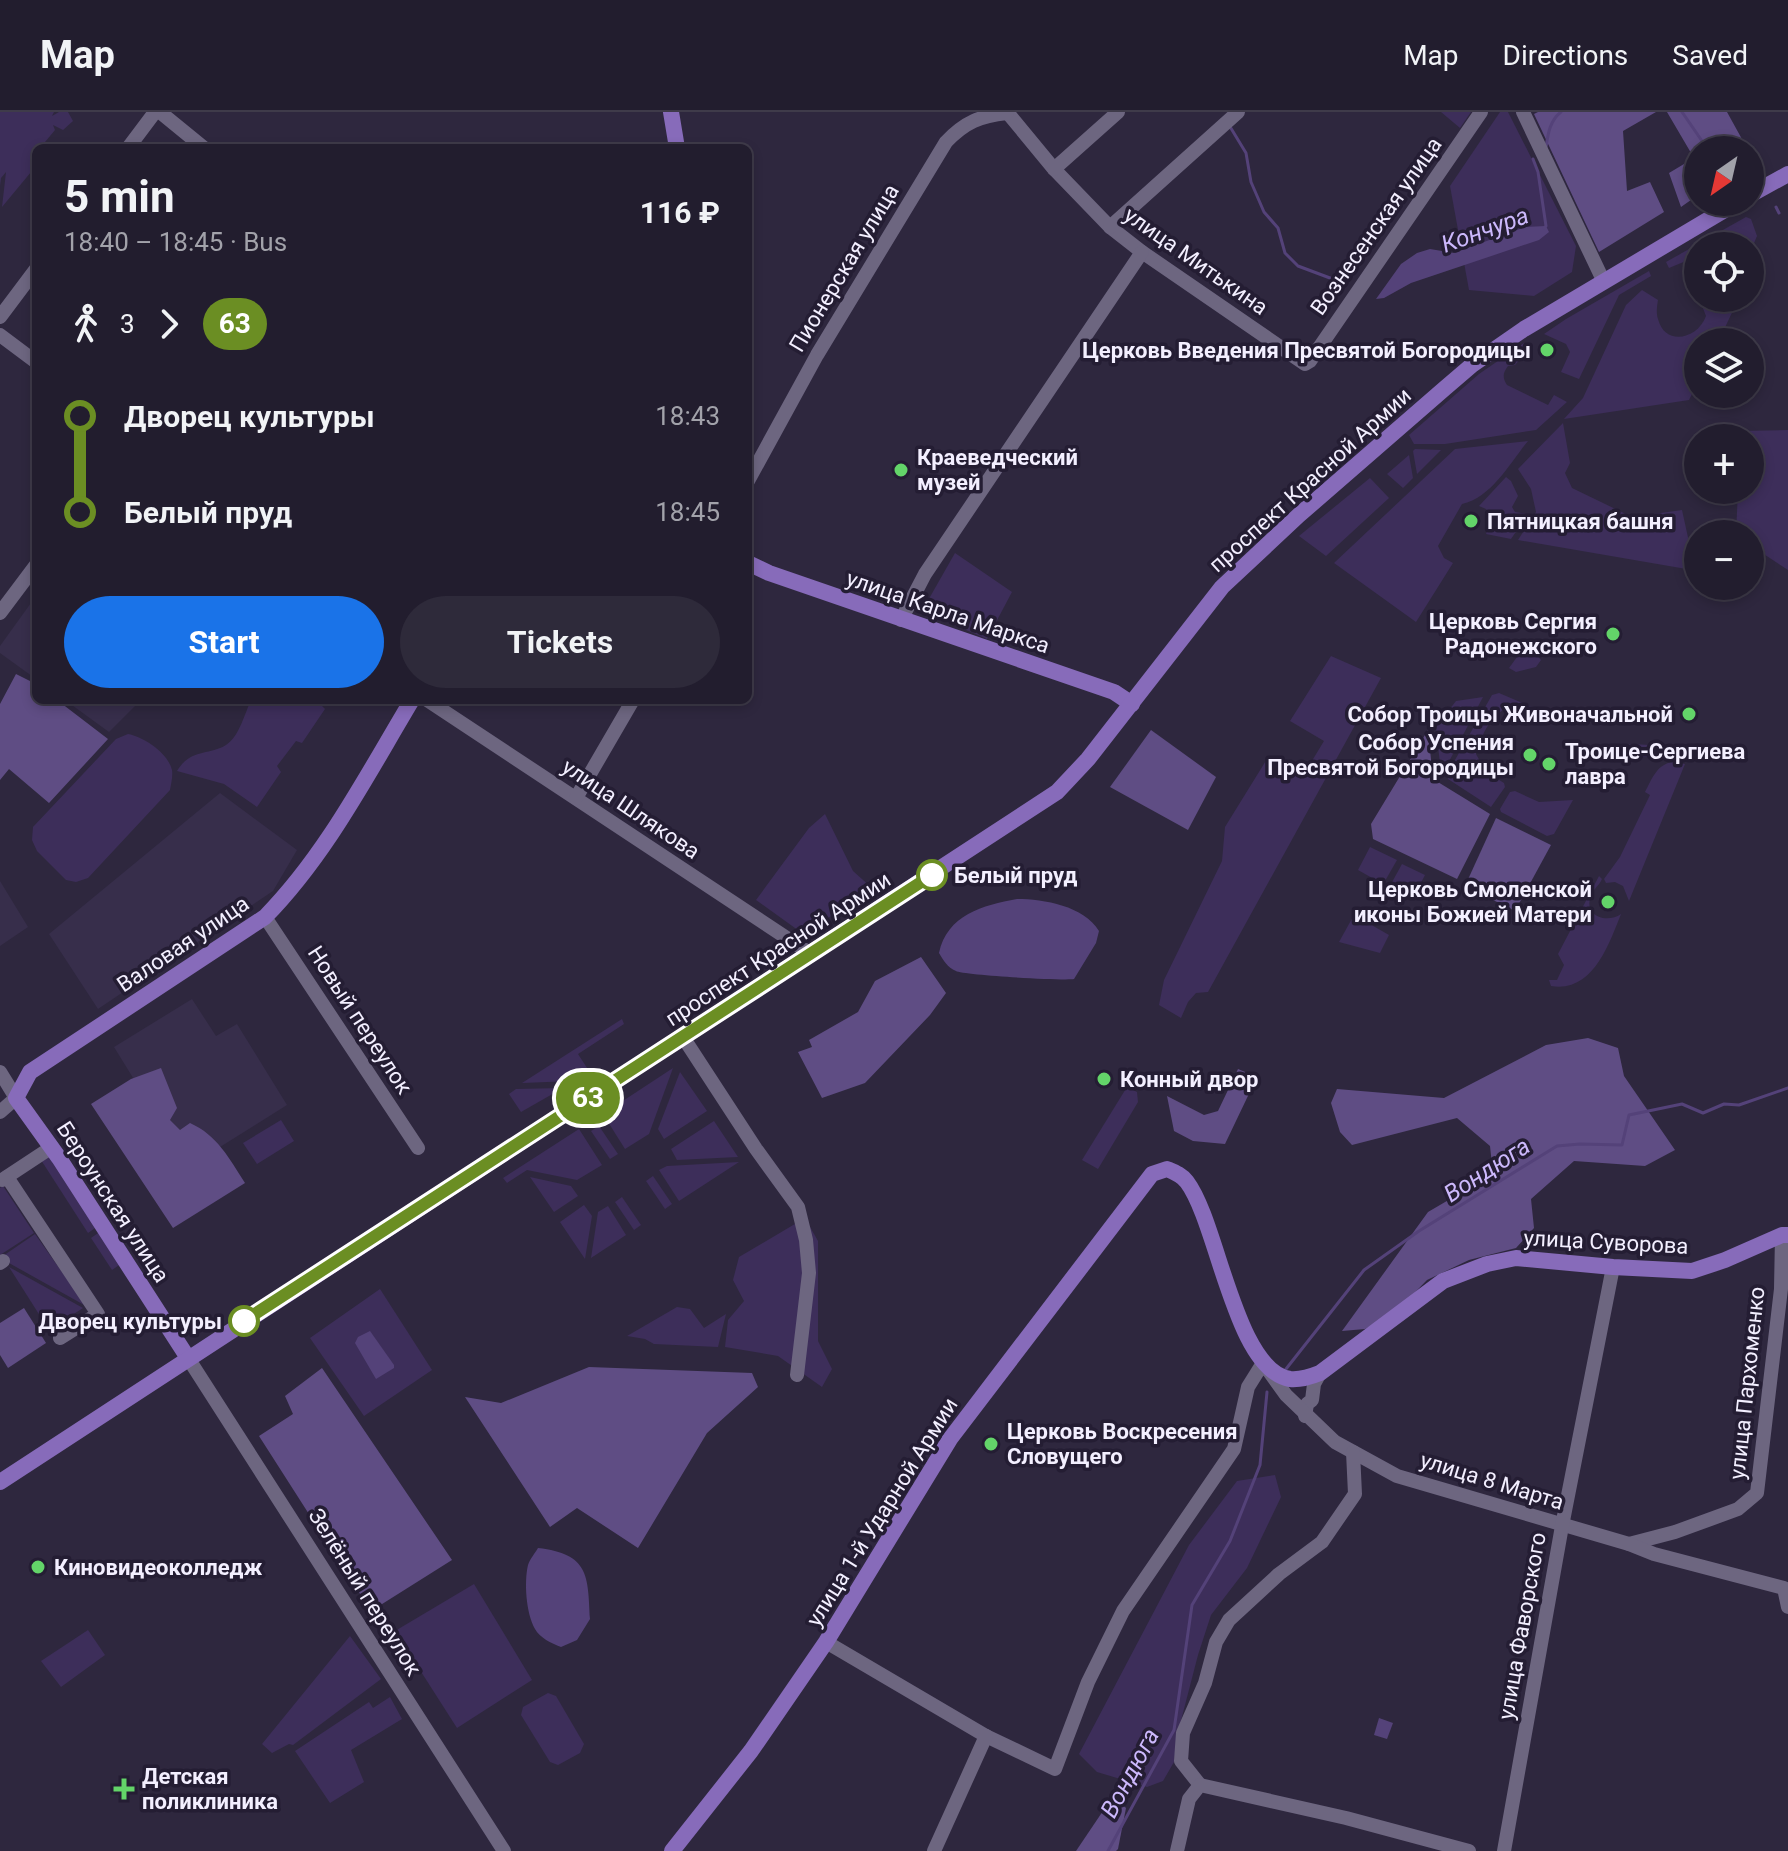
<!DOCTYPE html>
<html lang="en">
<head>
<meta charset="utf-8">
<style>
  body { margin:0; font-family:Roboto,sans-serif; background:#2e2a3a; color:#f1f3f6; height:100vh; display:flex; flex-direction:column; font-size:30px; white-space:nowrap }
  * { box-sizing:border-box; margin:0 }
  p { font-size:26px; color:#a2a2aa }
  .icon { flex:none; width:44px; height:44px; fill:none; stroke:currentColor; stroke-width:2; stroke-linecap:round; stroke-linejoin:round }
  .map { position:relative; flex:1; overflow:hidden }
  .panel { position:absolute; left:32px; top:32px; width:720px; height:560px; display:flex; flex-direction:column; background:#221d2e; border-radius:12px; box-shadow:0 4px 12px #0003,0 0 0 2px #3f3b4a }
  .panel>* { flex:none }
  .badge { padding:0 16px; border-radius:26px; font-size:28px; line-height:52px }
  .needle { width:52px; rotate:214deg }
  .fabs { position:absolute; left:1684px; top:24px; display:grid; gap:16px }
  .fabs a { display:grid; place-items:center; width:80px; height:80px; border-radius:50%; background:#221d2e; box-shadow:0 4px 12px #0003,0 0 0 2px #3f3b4a; font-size:40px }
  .map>.badge { position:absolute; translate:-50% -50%; box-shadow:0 0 0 4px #fff }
  .legs { display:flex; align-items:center; gap:12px; height:88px; padding:0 32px; font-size:26px }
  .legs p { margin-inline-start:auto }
  .summary { display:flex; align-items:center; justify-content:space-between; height:136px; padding:0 32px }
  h1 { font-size:44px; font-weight:700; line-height:60px }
  .button { display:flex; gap:16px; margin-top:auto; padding:16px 32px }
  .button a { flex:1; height:92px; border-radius:48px; background:#1a73e8; color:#fff; font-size:32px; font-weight:700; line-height:92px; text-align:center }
  .button a+a { background:#2e2a3a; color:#f1f3f6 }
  ul { padding:0 32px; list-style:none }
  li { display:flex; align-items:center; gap:28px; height:96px; font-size:30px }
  li i { display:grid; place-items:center; width:12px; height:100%; margin:0 10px; background:currentColor }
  li i::after { content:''; width:20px; height:20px; margin:-10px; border:6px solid; border-radius:50%; background:#221d2e }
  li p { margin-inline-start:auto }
  li:first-child i { background:linear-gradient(#0000 50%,currentColor 0) }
  li:last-child i { background:linear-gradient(currentColor 50%,#0000 0) }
  header { display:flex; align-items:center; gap:48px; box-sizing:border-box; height:112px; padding:0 40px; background:#221d2e; border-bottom:2px solid #3f3b4a }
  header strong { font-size:38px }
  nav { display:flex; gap:44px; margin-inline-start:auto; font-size:28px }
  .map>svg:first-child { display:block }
  .built { fill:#372e4b }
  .green { fill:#3d2e5a }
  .forest { fill:#5f4d84 }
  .water { fill:#544279 }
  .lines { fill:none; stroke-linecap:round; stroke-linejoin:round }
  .stream { stroke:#544279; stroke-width:3 }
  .minor { stroke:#6d6680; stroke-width:14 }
  .major { stroke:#876bba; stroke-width:16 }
  .line-1-casing { stroke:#fff; stroke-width:18 }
  .line-1 { stroke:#6b8e23; stroke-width:12 }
  .poi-dot { fill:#63d469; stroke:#241d33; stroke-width:3 }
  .stop-1-dot { fill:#fff; stroke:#6b8e23; stroke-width:4 }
  .labels { text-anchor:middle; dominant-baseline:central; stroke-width:7; stroke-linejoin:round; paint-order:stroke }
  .street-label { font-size:22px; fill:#f3efff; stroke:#241d33 }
  .poi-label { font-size:22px; font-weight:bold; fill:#f3efff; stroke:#241d33; text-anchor:start }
  .stop-label { font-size:22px; font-weight:bold; fill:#f3efff; stroke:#241d33; text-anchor:start }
  .water-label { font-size:24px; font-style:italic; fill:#ccb8fc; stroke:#241d33 }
</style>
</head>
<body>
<header>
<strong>Map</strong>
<nav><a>Map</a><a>Directions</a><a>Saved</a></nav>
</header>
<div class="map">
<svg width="1788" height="1739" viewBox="0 0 1788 1739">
  <rect width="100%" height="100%" fill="#2e273e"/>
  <g class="built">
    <polygon points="36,484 36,567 0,541 0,534"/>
    <polygon points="65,588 141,588 109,620"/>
    <polygon points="220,681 297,738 273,779 98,897 49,822"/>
    <polygon points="0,769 28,815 0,834"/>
    <polygon points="192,887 216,924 237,912 287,993 188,1055 114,935"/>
  </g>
  <g class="green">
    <polygon points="0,0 54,0 52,4 59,0 68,0 73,9 63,18 53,13 55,18 40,36 36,36 36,54 2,95 6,60 1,66 0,74"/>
    <polygon points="1441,0 1471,0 1460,16"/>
    <polygon points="1500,0 1508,0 1576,134 1572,160 1534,184 1469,178 1450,74"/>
    <polygon points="1746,105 1751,107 1757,124 1754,131 1740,134 1698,134 1698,144 1669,156 1666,150"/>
    <polygon points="1649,159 1651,164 1619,183 1579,267 1561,260 1570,240 1566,232 1544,222 1566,207"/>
    <path d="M1642 178 1658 188C1657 194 1656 201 1658 207 1665 235 1698 227 1706 204L1699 186H1739L1718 230H1698V270L1689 288 1564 307 1583 286 1626 193Z"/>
    <path d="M1524 231 1529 237 1515 253 1508 254C1503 261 1502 265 1507 273L1548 293 1554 283 1567 290 1536 318 1445 332H1414L1409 323 1479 262Z"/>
    <polygon points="1563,311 1570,351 1565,361 1572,376 1632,405 1682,398 1689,430 1698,429 1698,459 1518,428 1536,400 1531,377 1518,357"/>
    <polygon points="1788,318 1788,458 1750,433 1750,422 1736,422 1738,378 1750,378 1750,326 1739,326 1740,319"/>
    <path d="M1528 329C1509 352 1492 385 1462 392L1438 434 1444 446 1453 451 1416 510 1334 451 1455 337Z"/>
    <polygon points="1415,337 1441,338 1417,362 1413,339"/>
    <polygon points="1409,343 1413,366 1403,376 1387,362"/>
    <polygon points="1506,365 1511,369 1518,384 1512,395 1515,400 1528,402 1511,427 1486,422 1488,417 1505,412 1502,399 1489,403 1486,397 1479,394"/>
    <polygon points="1370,366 1389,386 1326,444 1299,424"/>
    <polygon points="955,441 1012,480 987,527 922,499"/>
    <polygon points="1529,533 1541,548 1536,555 1516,560 1509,556 1525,534"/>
    <polygon points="1331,544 1381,566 1208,880 1196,881 1188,890 1181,906 1159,893 1164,868 1222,749 1225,715 1267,647 1301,667 1324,629 1290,609"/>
    <path d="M1499 581 1541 599 1539 603C1533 601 1527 597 1521 596 1496 589 1481 623 1476 642L1486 660 1504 671 1505 675 1491 695 1448 667 1447 662 1492 583Z"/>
    <polygon points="1483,585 1444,659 1440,652 1436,615 1456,589"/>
    <path d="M251 588H325L321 593 325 597 302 631 296 629 277 654 281 660 257 695 224 672 177 659C191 636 208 644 226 633 239 625 245 601 251 588Z"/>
    <path d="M128 622C144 625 168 641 172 658 173 664 171 672 170 678L88 766 76 770 66 768 37 739 32 728 33 715 116 627Z"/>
    <polygon points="1630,632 1651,633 1653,641 1648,645 1627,644 1624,638"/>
    <path d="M1671 650 1685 652 1629 789 1623 774 1615 770 1606 771 1604 767 1620 745 1650 683 1645 680C1652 667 1656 654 1671 650Z"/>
    <polygon points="1515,679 1539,690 1573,688 1554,722 1547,724 1501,700 1500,697 1510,680"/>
    <polygon points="825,702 853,759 872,776 809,819 795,816 756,788 809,716"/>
    <polygon points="1370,735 1397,748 1385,769 1381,771 1358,758"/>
    <polygon points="1402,752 1425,763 1412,788 1391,777 1391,772"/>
    <path d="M1599 764 1602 767C1599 774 1593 777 1591 784 1583 804 1607 812 1621 802 1609 832 1593 881 1551 874L1549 868H1557L1564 853 1558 842Z"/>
    <polygon points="1354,803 1389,823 1380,841 1339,830"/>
    <polygon points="622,907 624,912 578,942 589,959 573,969 522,971"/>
    <polygon points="673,956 649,1022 625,1037 603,1002"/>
    <polygon points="680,960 707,999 664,1027 658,1017"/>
    <polygon points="1127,975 1137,980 1138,990 1098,1057 1082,1048"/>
    <polygon points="563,976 521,1000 509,982 516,977"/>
    <polygon points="281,1008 294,1029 257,1052 243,1031"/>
    <polygon points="714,1009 738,1045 677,1048 671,1037"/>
    <polygon points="599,1014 618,1042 610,1047 591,1019"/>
    <polygon points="579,1017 602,1053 577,1068 527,1058 507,1071 503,1066"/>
    <polygon points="50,1042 98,1114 88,1121 41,1048"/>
    <polygon points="739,1050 679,1089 659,1058 667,1054"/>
    <polygon points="653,1064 672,1092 665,1097 646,1069"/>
    <polygon points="530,1065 571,1074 578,1084 554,1100"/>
    <polygon points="3,1074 34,1121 0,1143 0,1076"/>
    <polygon points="622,1085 641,1113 634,1118 615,1090"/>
    <polygon points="584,1093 592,1104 585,1147 560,1110"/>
    <polygon points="608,1094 626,1123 591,1146 598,1100"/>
    <polygon points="805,1106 818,1129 818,1229 832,1257 822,1275 778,1244 725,1235 728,1208 744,1189 733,1168 739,1145"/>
    <polygon points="101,1119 122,1151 112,1158 91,1126"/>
    <polygon points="35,1122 86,1194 0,1146"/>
    <polygon points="9,1155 83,1196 49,1218"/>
    <polygon points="380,1177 432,1258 364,1304 310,1226"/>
    <polygon points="677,1195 690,1197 704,1216 726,1202 718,1235 654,1232 645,1227 627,1224"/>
    <polygon points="1275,1363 1281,1385 1247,1456 1211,1503 1198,1543 1178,1620 1174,1650 1163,1669 1147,1675 1097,1660 1079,1642 1189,1433 1237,1369"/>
    <polygon points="474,1472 532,1568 457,1616 395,1519"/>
    <polygon points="88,1518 105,1543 61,1575 41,1549"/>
    <polygon points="350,1524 381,1567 293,1633 289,1632 272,1641 262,1632"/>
    <polygon points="548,1581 556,1584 584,1632 580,1641 558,1653 550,1650 521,1603 523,1595"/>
    <polygon points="390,1585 402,1607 351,1638 364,1670 330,1691 295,1639 369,1590 373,1596"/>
  </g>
  <g class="forest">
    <polygon points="1538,0 1656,0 1623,19 1627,79 1650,70 1664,100 1599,140 1534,2"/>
    <polygon points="1667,0 1727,0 1748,38 1698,38 1698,83 1681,95 1669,61 1694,46"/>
    <polygon points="16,562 36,572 36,588 57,588 108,627 49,691 9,657 0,668 0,592"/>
    <polygon points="1151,618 1216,665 1188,718 1110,675"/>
    <polygon points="1428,618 1433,667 1490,702 1457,767 1373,727 1371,712"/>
    <polygon points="1496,706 1551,733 1515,799 1465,774"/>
    <polygon points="921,845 946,881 930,903 865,971 822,986 798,940 812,935 809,928 858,900 875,869"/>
    <polygon points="1588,926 1618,936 1624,964 1675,1038 1645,1054 1574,1049 1531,1087 1534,1116 1516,1136 1469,1148 1427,1168 1395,1201 1365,1217 1342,1219 1428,1100 1493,1062 1490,1034 1457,1006 1352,1033 1340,1020 1331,991 1337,977 1444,986 1546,933"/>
    <path d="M161 956 177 996 170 1008 180 1018 190 1011C217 1023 229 1046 245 1071L173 1116 91 992 131 967Z"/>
    <polygon points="1238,957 1257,965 1225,1032 1193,1029 1174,1019 1167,984 1204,1003 1218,999"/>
    <polygon points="24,1196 46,1231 8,1256 0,1243 0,1211"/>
    <polygon points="589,1255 752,1261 758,1275 707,1321 638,1436 577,1396 550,1415 465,1285 501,1291"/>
    <polygon points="322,1256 452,1448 371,1499 259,1324 293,1302 285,1284"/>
    <polygon points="1115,1686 1126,1696 1118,1737 1116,1739 1076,1739 1107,1693"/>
  </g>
  <g class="water">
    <polygon points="1546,114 1549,120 1539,128 1411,171 1384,186 1376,187 1401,152 1417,141 1430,137 1454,141 1525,115"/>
    <path d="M1017 787C1044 787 1084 794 1099 819L1096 831 1074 867C1065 869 962 863 956 859 947 855 944 849 939 841 947 803 983 793 1017 787Z"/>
    <polygon points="370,1219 394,1253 394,1256 376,1267 355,1231 358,1225"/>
    <path d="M538 1436C589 1442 588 1463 590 1507L577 1528 561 1535C551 1531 540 1526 535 1517 526 1501 524 1470 528 1453 530 1447 535 1441 538 1436Z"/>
    <polygon points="1379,1606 1393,1611 1387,1627 1374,1623"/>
  </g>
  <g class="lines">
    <g class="stream">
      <polyline points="1682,0 1702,29 1715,38"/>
      <polyline points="1229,13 1246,41 1251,70 1264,100 1278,116 1285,141 1298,154 1338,169"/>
      <path d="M1546 35C1548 22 1550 8 1561 0"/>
      <polyline points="1533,47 1538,60 1546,114 1544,116"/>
      <polyline points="1750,59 1753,59"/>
      <polyline points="1776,95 1779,101"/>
      <polyline points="1286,1257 1364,1158 1419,1119 1557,1034 1580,1032 1622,1033 1629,1003 1682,992 1703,1001 1724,992 1739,993 1788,976"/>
      <polyline points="1108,1739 1174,1618 1192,1493 1230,1429 1260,1353 1267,1280"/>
    </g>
    <g class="minor">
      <polyline points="160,0 204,36"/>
      <polyline points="1007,0 1054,57 1110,115 1142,140 1305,252 1310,249 1481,0"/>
      <polyline points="1523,0 1603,168"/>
      <polyline points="128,36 155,0"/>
      <polyline points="1054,57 1118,0"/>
      <polyline points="1110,115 1238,0"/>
      <polyline points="0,205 36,157"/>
      <polyline points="0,223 36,250"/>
      <path d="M748 369 817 243 946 30C965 10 980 4 1007 1"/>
      <polyline points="0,501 36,453"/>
      <polyline points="901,508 925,462 1142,140"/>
      <polyline points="427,588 811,842"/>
      <polyline points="576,686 633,588"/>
      <polyline points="265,805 418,1036"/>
      <polyline points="683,925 756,1037 798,1095 806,1128 809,1161 797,1263"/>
      <polyline points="0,960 16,986 0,1000"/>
      <polyline points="7,1065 98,1202 60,1226"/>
      <polyline points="2,1068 52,1035"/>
      <polyline points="0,1151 3,1149"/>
      <polyline points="188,1246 504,1739"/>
      <polyline points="1305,1304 1307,1292 1312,1288 1314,1272 1320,1261"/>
      <polyline points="1629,1432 1675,1420 1738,1397 1757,1381 1781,1177 1782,1123"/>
      <polyline points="826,1530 986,1624 1055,1657 1088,1570 1123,1499 1234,1337 1248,1275 1263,1251 1286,1283 1335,1330 1397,1364 1629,1432 1654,1442 1784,1476 1788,1495"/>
      <polyline points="1200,1673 1181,1649 1183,1621 1205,1571 1216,1530 1229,1508 1279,1462 1322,1430 1355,1382 1353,1340"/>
      <polyline points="934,1739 986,1624"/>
      <polyline points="1177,1739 1189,1687 1200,1673 1346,1706 1469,1739"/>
      <polyline points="1504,1739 1562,1414 1613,1155"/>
    </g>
    <g class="major">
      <polyline points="671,0 677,36"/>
      <polyline points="1750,83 1788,62"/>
      <polyline points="748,451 769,461 1114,580 1132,592"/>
      <path d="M188 1246 59 1046 16 986 30 960 265 805C326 743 367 663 412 588"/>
      <polyline points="0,1370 1057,680 1088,647 1222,475 1299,403 1444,277 1472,253 1524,217 1738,90"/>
      <path d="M672 1739 751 1639 826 1530 950 1327 1152 1062 1167 1057C1174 1060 1182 1063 1187 1070 1218 1111 1235 1258 1290 1267 1301 1268 1310 1265 1320 1261L1443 1169 1487 1152 1516 1146 1613 1155 1692 1159 1725 1148 1782 1123H1788"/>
    </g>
  </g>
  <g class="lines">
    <defs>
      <polyline id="line-1" points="244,1209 932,763"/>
    </defs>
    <use href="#line-1" class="line-1-casing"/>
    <use href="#line-1" class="line-1"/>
  </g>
  <g class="poi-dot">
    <circle cx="1547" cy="238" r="8"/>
    <circle cx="901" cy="358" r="8"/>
    <circle cx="1471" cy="409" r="8"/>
    <circle cx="1613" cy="522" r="8"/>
    <circle cx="1689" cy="602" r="8"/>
    <circle cx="1530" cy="643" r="8"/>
    <circle cx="1549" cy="652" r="8"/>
    <circle cx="1608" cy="790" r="8"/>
    <circle cx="1104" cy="967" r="8"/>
    <circle cx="991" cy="1332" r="8"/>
    <circle cx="38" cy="1455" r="8"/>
    <path d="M120 1665h8v8h8v8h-8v8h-8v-8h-8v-8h8z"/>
  </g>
  <g class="stop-1-dot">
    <circle cx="932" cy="763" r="14"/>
    <circle cx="244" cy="1209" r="14"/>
  </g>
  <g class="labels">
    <g class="street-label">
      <text transform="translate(1376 114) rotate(-55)">Вознесенская улица</text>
      <text transform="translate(1196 149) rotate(35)">улица Митькина</text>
      <text transform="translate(844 156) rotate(-59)">Пионерская улица</text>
      <text transform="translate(1310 368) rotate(-42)">проспект Красной Армии</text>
      <text transform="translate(948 500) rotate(19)">улица Карла Маркса</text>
      <text transform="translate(631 697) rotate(34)">улица Шлякова</text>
      <text transform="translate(183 832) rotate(-34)">Валовая улица</text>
      <text transform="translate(778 837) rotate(-33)">проспект Красной Армии</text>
      <text transform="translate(360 908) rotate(57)">Новый переулок</text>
      <text transform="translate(113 1090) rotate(57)">Бероунская улица</text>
      <text transform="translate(1606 1130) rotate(3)">улица Суворова</text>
      <text transform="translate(1747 1271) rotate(-84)">улица Пархоменко</text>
      <text transform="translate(1492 1369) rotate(17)">улица 8 Марта</text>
      <text transform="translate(882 1400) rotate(-58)">улица 1-й Ударной Армии</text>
      <text transform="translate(365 1480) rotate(58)">Зелёный переулок</text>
      <text transform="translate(1522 1514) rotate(-80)">улица Фаворского</text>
    </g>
    <g class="poi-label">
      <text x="1531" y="238" text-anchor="end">Церковь Введения Пресвятой Богородицы</text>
      <text x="917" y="345">Краеведческий<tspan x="917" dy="25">музей</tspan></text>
      <text x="1487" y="409">Пятницкая башня</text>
      <text x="1597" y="509" text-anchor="end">Церковь Сергия<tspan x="1597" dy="25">Радонежского</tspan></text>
      <text x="1673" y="602" text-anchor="end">Собор Троицы Живоначальной</text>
      <text x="1514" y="630" text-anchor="end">Собор Успения<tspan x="1514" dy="25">Пресвятой Богородицы</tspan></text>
      <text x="1565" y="639">Троице-Сергиева<tspan x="1565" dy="25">лавра</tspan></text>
      <text x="1592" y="777" text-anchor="end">Церковь Смоленской<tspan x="1592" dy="25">иконы Божией Матери</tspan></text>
      <text x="1120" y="967">Конный двор</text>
      <text x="1007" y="1319">Церковь Воскресения<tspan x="1007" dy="25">Словущего</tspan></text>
      <text x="54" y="1455">Киновидеоколледж</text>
      <text x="142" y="1664">Детская<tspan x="142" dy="25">поликлиника</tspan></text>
    </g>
    <g class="stop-label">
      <text x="954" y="763">Белый пруд</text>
      <text x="222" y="1209" text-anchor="end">Дворец культуры</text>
    </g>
    <g class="water-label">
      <text transform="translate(1485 118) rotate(-20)">Кончура</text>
      <text transform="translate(1487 1058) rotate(-33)">Вондюга</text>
      <text transform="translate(1130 1661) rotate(-62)">Вондюга</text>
    </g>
  </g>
</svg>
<div class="fabs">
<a><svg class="needle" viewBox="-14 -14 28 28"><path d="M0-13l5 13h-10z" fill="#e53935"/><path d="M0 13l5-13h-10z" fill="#a2a2aa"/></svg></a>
<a><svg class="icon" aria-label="locate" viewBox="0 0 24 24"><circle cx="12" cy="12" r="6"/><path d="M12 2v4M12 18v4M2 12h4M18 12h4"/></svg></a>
<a><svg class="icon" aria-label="layers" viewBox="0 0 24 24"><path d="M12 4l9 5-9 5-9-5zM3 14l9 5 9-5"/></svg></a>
<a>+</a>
<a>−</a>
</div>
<b class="badge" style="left:588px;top:986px;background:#6b8e23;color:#fff">63</b>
<section class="panel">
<div class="summary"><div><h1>5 min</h1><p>18:40 – 18:45 · Bus</p></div><b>116 ₽</b></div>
<div class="legs"><svg class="icon" aria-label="walk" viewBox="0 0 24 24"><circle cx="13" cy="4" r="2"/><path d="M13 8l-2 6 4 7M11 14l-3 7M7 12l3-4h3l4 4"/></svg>3<svg class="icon" aria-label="forward" viewBox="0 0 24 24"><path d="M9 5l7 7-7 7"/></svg><b class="badge" style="background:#6b8e23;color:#fff">63</b></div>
<ul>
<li><i style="color:#6b8e23"></i><b>Дворец культуры</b><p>18:43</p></li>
<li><i style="color:#6b8e23"></i><b>Белый пруд</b><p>18:45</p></li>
</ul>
<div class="button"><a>Start</a><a>Tickets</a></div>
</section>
</div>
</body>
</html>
